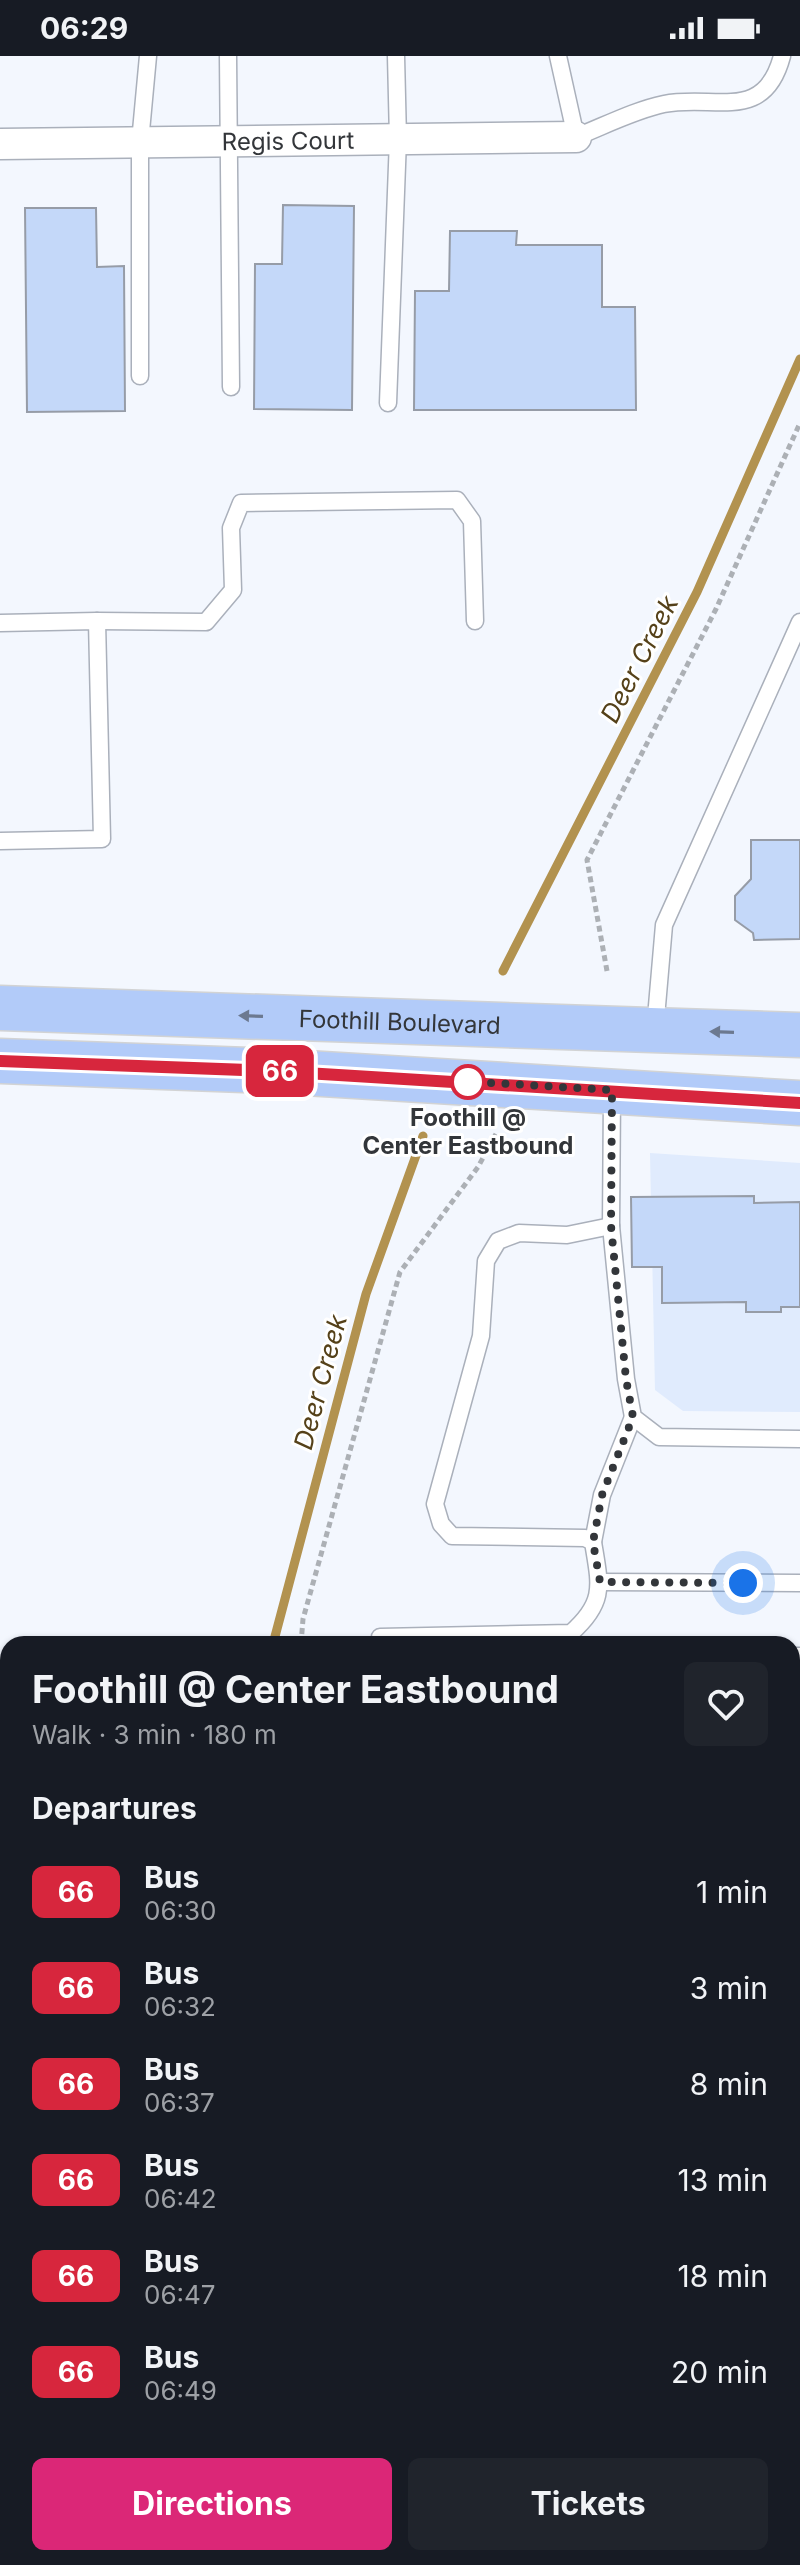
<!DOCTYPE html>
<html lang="en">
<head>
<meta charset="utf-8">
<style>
  body { margin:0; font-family:Inter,sans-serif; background:#20242c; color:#f1f3f6; height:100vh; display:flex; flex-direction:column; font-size:30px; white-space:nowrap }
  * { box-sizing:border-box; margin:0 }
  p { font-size:26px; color:#9ea1a6 }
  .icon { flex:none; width:44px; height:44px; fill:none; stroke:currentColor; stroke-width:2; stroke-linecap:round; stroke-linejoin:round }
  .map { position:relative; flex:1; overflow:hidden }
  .drawer { position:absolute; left:0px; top:1580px; width:800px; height:930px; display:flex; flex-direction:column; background:#171b24; border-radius:24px 24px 0 0; box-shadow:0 2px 6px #0004 }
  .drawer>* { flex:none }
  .badge { padding:0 16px; border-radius:12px; font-size:28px; line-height:52px }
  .you { position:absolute; width:40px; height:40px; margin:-20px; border:6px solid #fff; border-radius:50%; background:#1a73e8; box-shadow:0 0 0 12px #1a73e833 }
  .map>.badge { position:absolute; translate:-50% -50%; box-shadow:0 0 0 4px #fff }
  h2 { padding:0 32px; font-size:30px; line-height:72px }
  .round { display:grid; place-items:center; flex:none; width:84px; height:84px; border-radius:12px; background:#20242c }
  .overview { display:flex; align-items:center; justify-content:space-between; height:136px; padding:0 32px }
  h1 { font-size:38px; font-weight:700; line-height:60px }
  .cta { display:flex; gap:16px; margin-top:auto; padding:16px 32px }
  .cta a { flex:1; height:92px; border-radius:12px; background:#db2777; color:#fff; font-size:32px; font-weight:700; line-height:92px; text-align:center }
  .cta a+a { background:#20242c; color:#f1f3f6 }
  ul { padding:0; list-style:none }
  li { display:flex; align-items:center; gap:24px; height:96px; padding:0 32px }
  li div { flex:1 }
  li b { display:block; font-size:30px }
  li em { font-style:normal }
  li .badge { min-width:88px; font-weight:700; text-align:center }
  .status { display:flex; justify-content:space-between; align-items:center; height:56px; padding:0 40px; background:#171b24; direction:ltr }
  .status svg { height:22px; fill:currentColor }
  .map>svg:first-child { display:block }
  .built { fill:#e0ebfd }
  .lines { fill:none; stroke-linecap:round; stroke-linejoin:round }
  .stream { stroke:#b2924f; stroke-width:9 }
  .building { fill:#c4d8f9; stroke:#969ca7; stroke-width:2 }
  .lane-casing { stroke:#aab0bb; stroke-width:19 }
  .street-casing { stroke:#aab0bb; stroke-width:33 }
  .primary-casing { stroke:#d2d3d4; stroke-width:47 }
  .path { stroke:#acb0b5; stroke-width:5; stroke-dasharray:6 4; stroke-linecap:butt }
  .lane { stroke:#fff; stroke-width:16 }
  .street { stroke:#fff; stroke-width:30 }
  .primary { stroke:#b2cbf9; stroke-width:44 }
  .oneway { fill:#6c7990 }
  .line-casing { stroke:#fff; stroke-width:18 }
  .line { stroke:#d7263d; stroke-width:12 }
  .walk { stroke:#33363a; stroke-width:8; stroke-dasharray:0 14.4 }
  .stop-dot { fill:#fff; stroke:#d7263d; stroke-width:4 }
  .labels { text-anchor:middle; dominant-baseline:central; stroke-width:6; stroke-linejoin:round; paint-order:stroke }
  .street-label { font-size:24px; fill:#33363a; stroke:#fff }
  .stop-label { font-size:24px; font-weight:bold; fill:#33363a; stroke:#fff }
  .water-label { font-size:26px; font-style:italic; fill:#554119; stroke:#fff }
</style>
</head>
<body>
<div class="status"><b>06:29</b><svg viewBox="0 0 49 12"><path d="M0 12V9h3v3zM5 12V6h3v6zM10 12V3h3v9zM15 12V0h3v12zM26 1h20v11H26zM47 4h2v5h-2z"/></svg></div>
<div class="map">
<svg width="800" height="2509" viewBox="0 0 800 2509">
  <rect width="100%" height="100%" fill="#f3f7fe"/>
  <polygon class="built" points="650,1097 800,1107 800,1356 683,1355 655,1334"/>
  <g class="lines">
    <g class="stream">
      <polyline points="503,915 697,536 800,303"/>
      <polyline points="273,1588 366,1238 423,1080"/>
      <polyline points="11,2509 14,2502"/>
    </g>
  </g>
  <g class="building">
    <polygon points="283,149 354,150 352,354 254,353 255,208 282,208"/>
    <polygon points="25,152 96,152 97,211 124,210 125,355 27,356"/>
    <polygon points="450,175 517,175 516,189 602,189 602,251 635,251 636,354 414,354 415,235 449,235"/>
    <polygon points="751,784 800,784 800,883 754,884 753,877 735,864 735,840 751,823"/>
    <polygon points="754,1140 754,1147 800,1146 800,1251 781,1251 781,1256 746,1256 746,1246 662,1247 662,1211 632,1211 631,1141"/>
  </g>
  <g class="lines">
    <defs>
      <g id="lane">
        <polyline points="228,0 231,331"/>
        <path d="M558 0 576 81C604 70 635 54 664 48 715 38 764 68 782 0"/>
        <polyline points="140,320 140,86 148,0"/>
        <polyline points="388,347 398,83 396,0"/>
        <polyline points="97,565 206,566 233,534 231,472 241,447 457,444 472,465 475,565"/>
        <polyline points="0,567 97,565 102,783 0,785"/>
        <polyline points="655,973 664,869 800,566"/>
        <polyline points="612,1038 611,1170 626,1323 633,1361 659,1381 800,1383"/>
        <polyline points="593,1486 602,1439 633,1361"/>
        <polyline points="600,1526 800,1527"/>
        <path d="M380 1581 571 1577C606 1546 600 1529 593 1486L585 1482 452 1480 441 1468 435 1448 481 1280 486 1205 498 1185 519 1177 567 1179 611 1170"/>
        <polyline points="792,1600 800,1600"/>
        <polyline points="792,1870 800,1870"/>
        <polyline points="792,2476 800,2476"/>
        <polyline points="318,2502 318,2509"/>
        <polyline points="410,2509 410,2502"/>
        <polyline points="503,2509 503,2502"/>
      </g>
      <g id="street">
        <path id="s1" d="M0 88 576 81"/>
      </g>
      <g id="primary">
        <path id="s2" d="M0 952 800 979"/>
        <polyline points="0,1005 273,1015 800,1047"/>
      </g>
    </defs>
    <use href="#lane" class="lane-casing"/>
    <use href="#street" class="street-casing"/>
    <use href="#primary" class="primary-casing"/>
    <g class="path">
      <polyline points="607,915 587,804 716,553 800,367"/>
      <polyline points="301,1588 303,1563 400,1216 478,1111 496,1078"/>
      <polyline points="43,2509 46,2502"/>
    </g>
    <use href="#lane" class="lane"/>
    <use href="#street" class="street"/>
    <use href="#primary" class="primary"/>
  </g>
  <defs><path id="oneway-solid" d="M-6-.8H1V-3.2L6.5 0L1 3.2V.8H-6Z" transform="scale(2)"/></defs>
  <g class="oneway">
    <use href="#oneway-solid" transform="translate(251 960) rotate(-178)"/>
    <use href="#oneway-solid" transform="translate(722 976) rotate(-178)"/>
  </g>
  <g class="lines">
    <defs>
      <polyline id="line" points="0,1005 273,1015 800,1047"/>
    </defs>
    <use href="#line" class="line-casing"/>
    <use href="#line" class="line"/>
    <polyline class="walk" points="468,1026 458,1025 612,1034 611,1170 626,1323 633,1361 602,1439 593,1486 600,1526 743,1527"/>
  </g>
  <circle class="stop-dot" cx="468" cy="1026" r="16"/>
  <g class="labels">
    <g class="street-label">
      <text stroke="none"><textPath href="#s1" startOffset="288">Regis Court</textPath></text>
      <text stroke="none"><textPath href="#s2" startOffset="400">Foothill Boulevard</textPath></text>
    </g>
    <g class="stop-label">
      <text x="468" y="1061">Foothill @<tspan x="468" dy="28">Center Eastbound</tspan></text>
    </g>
    <g class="water-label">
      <text transform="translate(639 603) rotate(-63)">Deer Creek</text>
      <text transform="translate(320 1326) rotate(-75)">Deer Creek</text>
    </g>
  </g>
</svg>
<div class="you" style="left:743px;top:1527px"></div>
<b class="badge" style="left:280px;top:1015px;background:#d7263d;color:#fff">66</b>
<section class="drawer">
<div class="overview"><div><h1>Foothill @ Center Eastbound</h1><p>Walk · 3 min · 180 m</p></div><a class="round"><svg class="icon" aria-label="heart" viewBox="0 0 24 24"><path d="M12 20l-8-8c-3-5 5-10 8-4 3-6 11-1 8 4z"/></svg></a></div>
<h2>Departures</h2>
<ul>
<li><span class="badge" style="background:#d7263d;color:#fff">66</span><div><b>Bus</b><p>06:30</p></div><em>1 min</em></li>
<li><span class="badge" style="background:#d7263d;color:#fff">66</span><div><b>Bus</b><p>06:32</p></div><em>3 min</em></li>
<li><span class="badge" style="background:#d7263d;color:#fff">66</span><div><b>Bus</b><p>06:37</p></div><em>8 min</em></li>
<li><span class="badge" style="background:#d7263d;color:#fff">66</span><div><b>Bus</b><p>06:42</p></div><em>13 min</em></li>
<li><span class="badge" style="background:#d7263d;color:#fff">66</span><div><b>Bus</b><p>06:47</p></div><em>18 min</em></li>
<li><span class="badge" style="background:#d7263d;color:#fff">66</span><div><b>Bus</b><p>06:49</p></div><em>20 min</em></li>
</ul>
<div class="cta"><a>Directions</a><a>Tickets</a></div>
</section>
</div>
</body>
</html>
